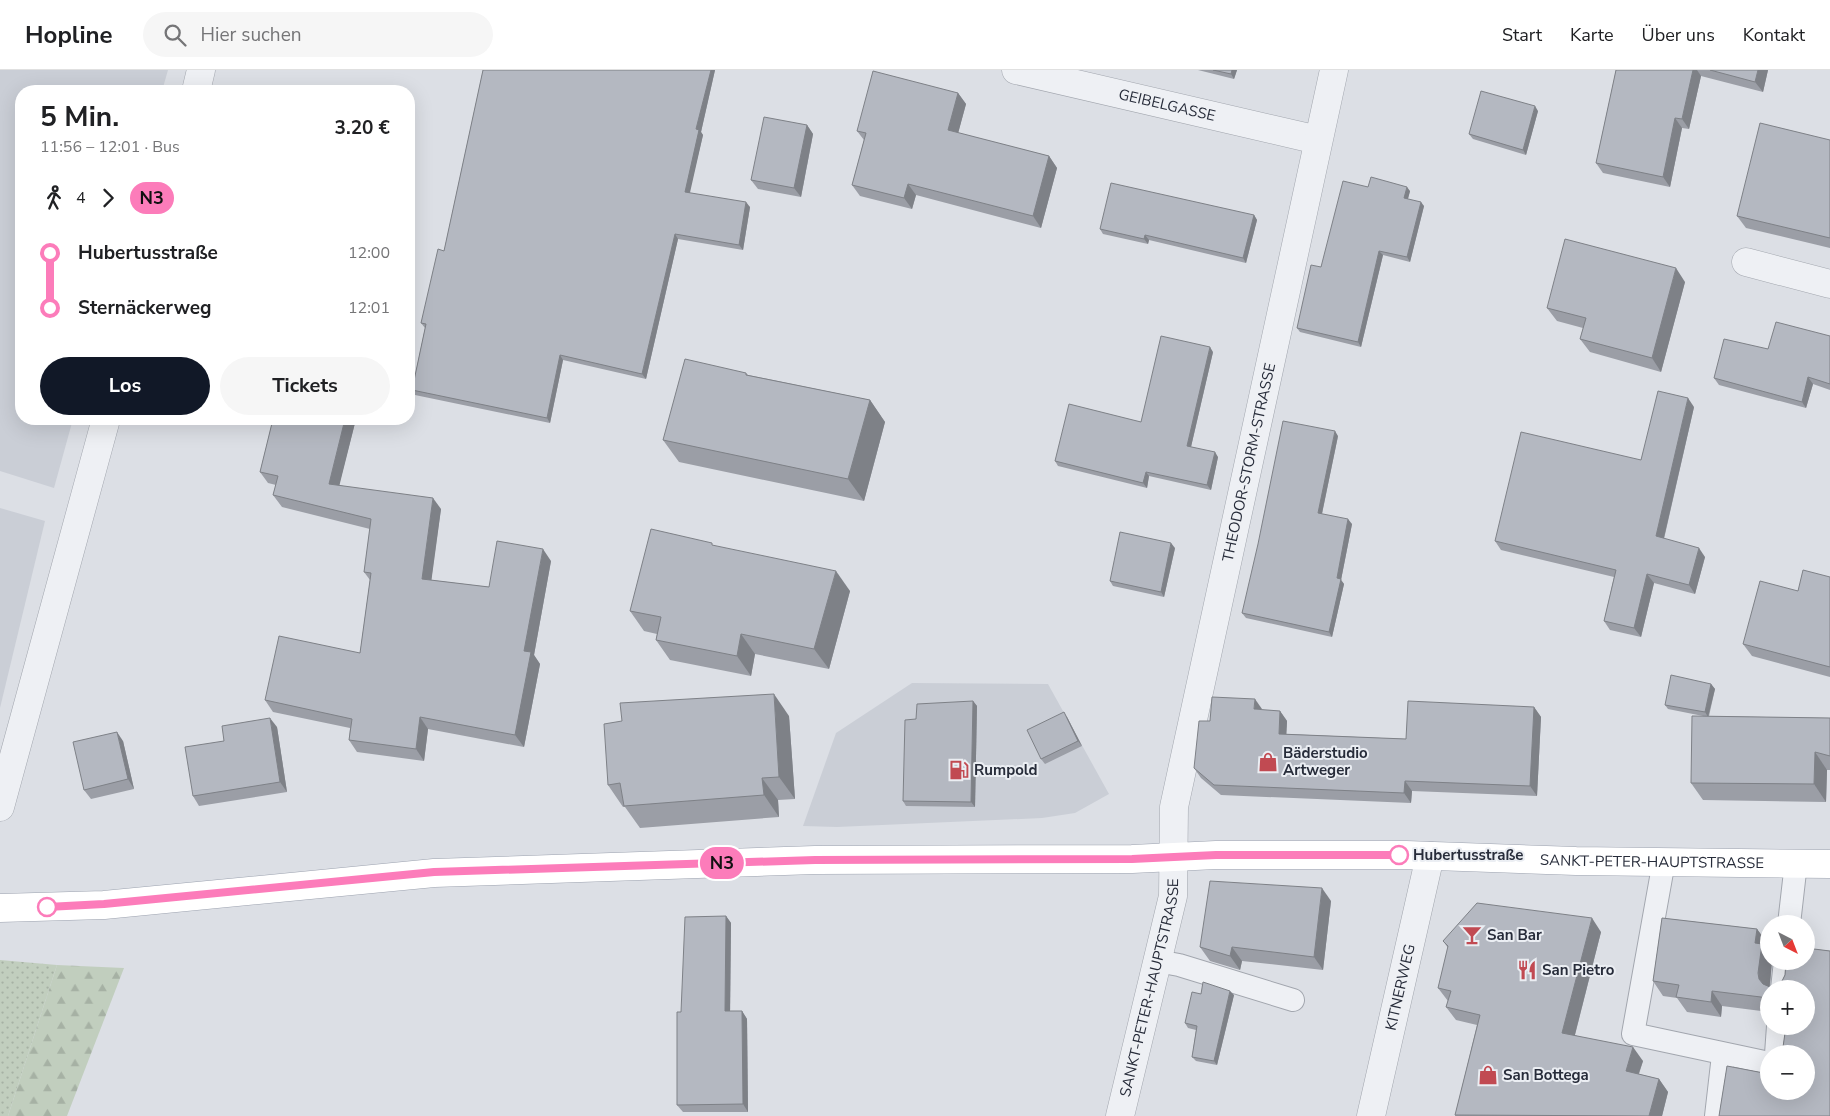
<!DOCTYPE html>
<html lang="de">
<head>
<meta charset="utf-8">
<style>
  body { margin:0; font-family:"Nunito Sans",sans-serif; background:#f6f6f6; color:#202124; height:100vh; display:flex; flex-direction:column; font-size:19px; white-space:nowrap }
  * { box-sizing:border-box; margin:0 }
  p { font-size:16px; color:#757577 }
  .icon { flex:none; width:28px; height:28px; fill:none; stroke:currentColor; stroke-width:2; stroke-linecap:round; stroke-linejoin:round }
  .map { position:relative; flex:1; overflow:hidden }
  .panel { position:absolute; left:15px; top:15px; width:400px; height:340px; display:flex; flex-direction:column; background:#fff; border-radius:20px; box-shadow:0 5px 20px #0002 }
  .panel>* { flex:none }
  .badge { padding:0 10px; border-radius:16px; font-size:18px; line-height:32px }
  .needle { width:32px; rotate:138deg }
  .tools { position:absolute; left:1760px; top:845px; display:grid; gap:10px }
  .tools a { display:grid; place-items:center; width:55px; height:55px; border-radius:50%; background:#fff; box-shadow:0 5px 20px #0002; font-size:25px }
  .map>.badge { position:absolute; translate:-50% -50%; box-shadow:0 0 0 2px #fff }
  .legs { display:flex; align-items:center; gap:8px; height:55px; padding:0 25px; font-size:16px }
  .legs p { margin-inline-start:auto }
  .head { display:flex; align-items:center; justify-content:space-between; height:85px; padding:0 25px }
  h1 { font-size:28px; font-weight:700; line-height:38px }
  .primary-button { display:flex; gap:10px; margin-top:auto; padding:10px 25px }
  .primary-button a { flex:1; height:58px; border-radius:30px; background:#111827; color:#fff; font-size:20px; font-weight:700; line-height:58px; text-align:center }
  .primary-button a+a { background:#f6f6f6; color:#202124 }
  ul { padding:0 25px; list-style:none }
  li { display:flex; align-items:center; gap:18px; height:55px; font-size:19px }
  li i { display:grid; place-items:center; width:8px; height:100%; margin:0 6px; background:currentColor }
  li i::after { content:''; width:12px; height:12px; margin:-6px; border:4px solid; border-radius:50%; background:#fff }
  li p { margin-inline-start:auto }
  li:first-child i { background:linear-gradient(#0000 50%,currentColor 0) }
  li:last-child i { background:linear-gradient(currentColor 50%,#0000 0) }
  header { display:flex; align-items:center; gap:30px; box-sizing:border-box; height:70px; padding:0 25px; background:#fff; border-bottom:1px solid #e0e0e0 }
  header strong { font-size:24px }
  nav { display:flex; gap:28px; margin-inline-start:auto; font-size:18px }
  .search { width:350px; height:45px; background:#f6f6f6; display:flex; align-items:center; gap:12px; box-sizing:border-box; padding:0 18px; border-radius:28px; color:#757577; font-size:19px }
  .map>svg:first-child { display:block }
  .built { fill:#caced6 }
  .grass { fill:url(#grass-dots) }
  .forest { fill:url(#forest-firs) }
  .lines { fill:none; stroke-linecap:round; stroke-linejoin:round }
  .service-casing { stroke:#a2a6ae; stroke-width:24 }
  .minor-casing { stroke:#a2a6ae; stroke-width:29 }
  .primary-casing { stroke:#9ca2af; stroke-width:29 }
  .service { stroke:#eef0f4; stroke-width:22 }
  .minor { stroke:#eef0f4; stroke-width:28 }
  .primary { stroke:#fff; stroke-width:28 }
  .wall { fill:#9b9ea6 }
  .shaded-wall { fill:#7e8187 }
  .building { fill:#b4b8c1; stroke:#7e8187 }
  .line-1-casing { stroke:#fff; stroke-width:11 }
  .line-1 { stroke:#fc7cba; stroke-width:8 }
  .stop-1-dot { fill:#fff; stroke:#fc7cba; stroke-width:2.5 }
  .labels { text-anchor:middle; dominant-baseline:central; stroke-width:4; stroke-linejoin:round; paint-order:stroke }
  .street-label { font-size:15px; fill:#272c3a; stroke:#ebeef3 }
  .poi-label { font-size:15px; font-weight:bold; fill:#272c3a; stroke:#ebeef3; text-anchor:start }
  .stop-label { font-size:15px; font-weight:bold; fill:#272c3a; stroke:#ebeef3; text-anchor:start }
</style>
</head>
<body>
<header>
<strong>Hopline</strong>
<div class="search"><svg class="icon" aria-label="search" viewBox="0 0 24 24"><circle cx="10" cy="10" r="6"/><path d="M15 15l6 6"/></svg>Hier suchen</div>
<nav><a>Start</a><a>Karte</a><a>Über uns</a><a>Kontakt</a></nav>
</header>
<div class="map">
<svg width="1830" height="1046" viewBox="0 0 1830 1046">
  <defs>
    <pattern id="grass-dots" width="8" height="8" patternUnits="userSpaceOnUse" patternTransform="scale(1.25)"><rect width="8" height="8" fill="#c1cebe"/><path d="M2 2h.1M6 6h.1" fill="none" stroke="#a6b1a4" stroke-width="1.8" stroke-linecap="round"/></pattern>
    <pattern id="forest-firs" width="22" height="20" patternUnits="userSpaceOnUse" patternTransform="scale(1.25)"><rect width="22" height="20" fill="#c1cebe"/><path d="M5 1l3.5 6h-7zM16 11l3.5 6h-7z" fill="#a6b1a4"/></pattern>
  </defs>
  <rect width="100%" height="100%" fill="#dcdfe5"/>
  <g class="built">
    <polygon points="0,0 168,0 162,21 21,21 21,349 73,349 54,418 0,401"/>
    <polygon points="0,438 45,451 0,638"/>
    <polygon points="912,613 1048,614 1109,724 1075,743 1042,748 837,757 803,756 836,663"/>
  </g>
  <polygon class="grass" points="0,890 57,895 8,1046 0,1046"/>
  <polygon class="forest" points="57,895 124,898 67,1046 8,1046"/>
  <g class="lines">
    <defs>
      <g id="service">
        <polyline points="1664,791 1633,964 1769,993"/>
        <polyline points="1789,854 1796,793"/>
        <polyline points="1157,891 1179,895 1293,930"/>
        <polyline points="1782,919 1785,891"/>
        <polyline points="1776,984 1778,956"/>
        <polyline points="1716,1046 1723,985"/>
      </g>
      <g id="minor">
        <path id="s1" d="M1016 0 1318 70"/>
        <polyline points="196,21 201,0"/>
        <polyline points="1746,192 1830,214"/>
        <polyline points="0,737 106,349"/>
        <path id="s2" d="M1120 1046 1173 826 1174 737 1334 0"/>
        <path id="s3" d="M1371 1046 1430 786"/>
      </g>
      <g id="primary">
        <path id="s4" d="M0 838 104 835 434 803 815 790 1132 789 1216 785H1406L1576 791 1830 794"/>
      </g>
    </defs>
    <use href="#service" class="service-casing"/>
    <use href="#minor" class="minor-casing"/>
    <use href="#primary" class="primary-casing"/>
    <use href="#service" class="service"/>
    <use href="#minor" class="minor"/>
    <use href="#primary" class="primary"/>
  </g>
  <g class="wall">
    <polygon points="483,0 715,0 701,62 703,65 689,123 750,137 743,180 678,169 646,309 563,290 550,353 415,325 412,320 425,258 421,253 444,181"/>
    <polygon points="1198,0 1237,0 1234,9"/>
    <polygon points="1616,0 1768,0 1763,22 1701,6 1689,59 1682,58 1670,117 1603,103 1596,93"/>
    <polygon points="958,23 966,34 958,63 1049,86 1057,98 1041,158 916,125 912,139 860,126 852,115 864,70 857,61"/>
    <polygon points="1538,41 1526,85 1473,69 1469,64"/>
    <polygon points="807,55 813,64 801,127 758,119 751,110"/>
    <polygon points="1830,70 1830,178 1746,158 1737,146"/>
    <polygon points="1368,117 1410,121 1408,129 1424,136 1410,192 1383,185 1361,277 1300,262 1297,258 1321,197"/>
    <polygon points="1254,145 1257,150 1246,193 1149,170 1148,174 1103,164 1100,159"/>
    <polygon points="1685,212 1661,302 1590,282 1580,269 1583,258 1557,251 1547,238"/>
    <polygon points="1830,266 1830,320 1813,314 1806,338 1719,315 1714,308 1768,279"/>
    <polygon points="1213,282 1191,377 1218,387 1211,420 1149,406 1147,418 1058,396 1055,391 1141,352"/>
    <polygon points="746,303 748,305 870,330 885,352 864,431 679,392 663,370"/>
    <polygon points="1694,337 1664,469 1705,487 1695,524 1654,513 1641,567 1610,560 1604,551 1614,507 1501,480 1495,471 1641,390"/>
    <polygon points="273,349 356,349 339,415 441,439 431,510 489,517 551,491 534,585 540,594 524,677 428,659 424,691 357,682 349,670 350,658 273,642 265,630 360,583 370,510 364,502 370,459 282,437 273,425 276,415 268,413 260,402"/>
    <polygon points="1338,366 1322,444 1352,454 1341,510 1344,514 1332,567 1246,548 1242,543"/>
    <polygon points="714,476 850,521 829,599 755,584 751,606 670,590 656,570 657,564 644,561 630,541"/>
    <polygon points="1175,478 1164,527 1113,516 1110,511"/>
    <polygon points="1830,507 1830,607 1752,586 1743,574 1798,521"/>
    <polygon points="1711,614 1715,619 1709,646 1830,648 1830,700 1827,700 1826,732 1703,730 1691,713 1703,646 1668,639 1665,635"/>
    <polygon points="973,631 977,636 975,737 906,736 903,731 916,649"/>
    <polygon points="1534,637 1541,647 1537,726 1412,721 1411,733 1221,725 1201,708 1194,698 1210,651 1262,640 1280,641 1287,651 1286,664 1406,669"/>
    <polygon points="789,646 795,729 778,730 779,747 640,758 625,737 623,737 608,715"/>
    <polygon points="1067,647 1082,676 1045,694 1041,689"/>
    <polygon points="277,657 287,722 199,736 193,726 224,671"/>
    <polygon points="123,671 134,719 91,729 84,720"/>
    <polygon points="1331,831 1323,900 1242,891 1240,900 1210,891 1200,877"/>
    <polygon points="726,846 731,853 730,941 742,941 747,949 748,1042 683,1042 677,1035 681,942"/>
    <polygon points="1662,848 1757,859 1768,874 1767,881 1769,884 1769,891 1772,891 1770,917 1777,916 1782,911 1785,905 1786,891 1806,891 1806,878 1830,881 1830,1046 1719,1046 1727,996 1769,1004 1769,1021 1806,1021 1806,984 1782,984 1786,956 1806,956 1806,919 1769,919 1769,942 1722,936 1721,947 1687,942 1677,928 1663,926 1653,911"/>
    <polygon points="1601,862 1575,965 1643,991 1639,1004 1659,1009 1668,1022 1662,1046 1455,1046 1477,955 1456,950 1446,937 1448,931 1438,918 1448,878 1443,871"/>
    <polygon points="1201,924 1234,925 1217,995 1196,991 1192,987 1196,960 1188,958 1185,953"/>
  </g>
  <g class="shaded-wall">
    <polygon points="711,0 715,0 701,62 703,65 689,127 685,122 696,59"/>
    <polygon points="1232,0 1237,0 1234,9 1231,4"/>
    <polygon points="1693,0 1697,0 1701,6 1689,59 1682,49"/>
    <polygon points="1758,0 1768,0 1763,22 1755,12"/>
    <polygon points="958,23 966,34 956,71 948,60"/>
    <polygon points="1535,36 1538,41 1526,85 1523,80"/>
    <polygon points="1675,48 1682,58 1670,117 1663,107"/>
    <polygon points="807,55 813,64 801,127 794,118"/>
    <polygon points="1049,86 1057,98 1041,158 1033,146"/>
    <polygon points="908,114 916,125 912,139 904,128"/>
    <polygon points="1407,117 1410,121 1407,132 1404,128"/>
    <polygon points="746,132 750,137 743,180 739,175"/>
    <polygon points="1421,132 1424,136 1410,192 1407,187"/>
    <polygon points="1254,145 1257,150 1246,193 1243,188"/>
    <polygon points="675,164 678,169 646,309 642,304"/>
    <polygon points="1145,165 1149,170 1148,174 1144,169"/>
    <polygon points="1379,181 1383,185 1361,277 1358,272"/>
    <polygon points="1676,198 1685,212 1661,302 1652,288"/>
    <polygon points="1210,277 1213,282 1190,381 1187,376"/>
    <polygon points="560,285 563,290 550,353 547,348"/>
    <polygon points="1808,307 1813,314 1806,338 1802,332"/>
    <polygon points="1688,328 1694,337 1662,476 1656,466"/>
    <polygon points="870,330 885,352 864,431 848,409"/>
    <polygon points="345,349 356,349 337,425 329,414"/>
    <polygon points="1335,361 1338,366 1321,448 1318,443"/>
    <polygon points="1215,382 1218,387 1211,420 1207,415"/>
    <polygon points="1146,402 1149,406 1147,418 1143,413"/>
    <polygon points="433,428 441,439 430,521 422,509"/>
    <polygon points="1348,449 1352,454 1341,510 1344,514 1332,567 1329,562 1337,508"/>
    <polygon points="1171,473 1175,478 1164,527 1161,522"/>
    <polygon points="1699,478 1705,487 1695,524 1689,515"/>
    <polygon points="543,479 551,491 534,585 540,594 524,677 515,665 524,581"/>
    <polygon points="836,501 850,521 829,599 814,579"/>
    <polygon points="1647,504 1654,513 1641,567 1634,558"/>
    <polygon points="741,564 755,584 751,606 737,586"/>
    <polygon points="1711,614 1715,619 1708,647 1705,642"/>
    <polygon points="774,624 789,646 795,729 779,707"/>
    <polygon points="1255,629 1262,639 1254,639"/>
    <polygon points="973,631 977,636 975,737 971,732"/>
    <polygon points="1534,637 1541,647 1537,726 1530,716"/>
    <polygon points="1280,641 1287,651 1286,674 1279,664"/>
    <polygon points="1064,642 1067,647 1082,676 1078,671"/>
    <polygon points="420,647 428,659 424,691 416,679"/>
    <polygon points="270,648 277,657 287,722 280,712"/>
    <polygon points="117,662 123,671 134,719 128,709"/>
    <polygon points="1815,682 1827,700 1826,732 1814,714"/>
    <polygon points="762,708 778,730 779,747 764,725"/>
    <polygon points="1405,711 1412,721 1411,733 1404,723"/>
    <polygon points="1322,818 1331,831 1323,900 1314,887"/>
    <polygon points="726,846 731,853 730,949 725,941"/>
    <polygon points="1592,848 1601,862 1572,976 1562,963"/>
    <polygon points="1757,859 1768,874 1767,881 1769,884 1769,891 1772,891 1769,922 1759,909 1755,873"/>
    <polygon points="1232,877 1242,891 1240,900 1230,886"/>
    <polygon points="1230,921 1234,925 1217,995 1214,991"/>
    <polygon points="1712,921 1722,936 1721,947 1711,932"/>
    <polygon points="742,941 747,949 748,1042 743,1034"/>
    <polygon points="1633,977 1643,991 1635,1014 1626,1001"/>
    <polygon points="1659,1009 1668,1022 1662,1046 1649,1046"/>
  </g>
  <g class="building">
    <polygon points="483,0 711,0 696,59 699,60 685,122 746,132 739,175 675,164 642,304 560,285 547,348 412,320 426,254 421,253 438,179 444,181"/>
    <polygon points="1213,0 1232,0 1231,4"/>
    <polygon points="1616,0 1693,0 1682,49 1675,48 1663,107 1596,93"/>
    <polygon points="1710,0 1758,0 1755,12"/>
    <polygon points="873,1 958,23 948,60 1049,86 1033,146 908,114 904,128 852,115 866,63 857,61"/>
    <polygon points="1481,21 1535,36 1523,80 1469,64"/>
    <polygon points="764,47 807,55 794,118 751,110"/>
    <polygon points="1760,53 1830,70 1830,168 1737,146"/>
    <polygon points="1371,107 1407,117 1404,128 1421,132 1407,187 1379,181 1358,272 1297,258 1311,195 1321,197 1343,111 1368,117"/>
    <polygon points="1111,113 1254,145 1243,188 1145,165 1144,169 1100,159"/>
    <polygon points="1565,169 1676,198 1652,288 1580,269 1586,248 1547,238"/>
    <polygon points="1776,252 1830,266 1830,314 1808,307 1802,332 1714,308 1724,269 1768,279"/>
    <polygon points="1161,266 1210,277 1187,376 1215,382 1207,415 1146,402 1143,413 1055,391 1069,334 1141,352"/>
    <polygon points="685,289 746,303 746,305 870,330 848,409 663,370"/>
    <polygon points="1658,321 1688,328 1656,466 1699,478 1689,515 1647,504 1634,558 1604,551 1616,500 1495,471 1521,362 1641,390"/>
    <polygon points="273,349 345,349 329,414 433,428 422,509 489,517 497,471 543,479 524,581 531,582 515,665 420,647 416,679 349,670 352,649 265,630 279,566 360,583 371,503 364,502 371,449 273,425 278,406 260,402"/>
    <polygon points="1283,351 1335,361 1318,443 1348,449 1337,508 1341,509 1329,562 1242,543 1258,474"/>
    <polygon points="651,459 712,473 712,475 836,501 814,579 741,564 737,586 656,570 661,547 630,541"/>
    <polygon points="1120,462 1171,473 1161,522 1110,511"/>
    <polygon points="1803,500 1830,507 1830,597 1743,574 1760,511 1798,521"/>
    <polygon points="1671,605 1711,614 1705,642 1665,635"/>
    <polygon points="774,624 779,707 762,708 764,725 624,736 620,713 608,715 604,654 622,651 620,633"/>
    <polygon points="1212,627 1255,629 1254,639 1280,641 1279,664 1406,669 1408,631 1534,637 1530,716 1405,711 1404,723 1214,715 1194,698 1199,651 1210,651"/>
    <polygon points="973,631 971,732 903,731 905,650 916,649 917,634"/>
    <polygon points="1064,642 1078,671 1041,689 1027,660"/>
    <polygon points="1692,646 1830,648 1830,686 1815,682 1814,714 1691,713"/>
    <polygon points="270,648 280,712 193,726 185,677 224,671 222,656"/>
    <polygon points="117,662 128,709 84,720 73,672"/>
    <polygon points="1210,811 1322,818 1314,887 1232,877 1230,886 1200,877"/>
    <polygon points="1477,833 1592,848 1562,963 1633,977 1626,1001 1659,1009 1649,1046 1455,1045 1480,945 1446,937 1451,921 1438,918 1448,876 1443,871"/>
    <polygon points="726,846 725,941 742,941 743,1034 677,1035 677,942 681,942 685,847"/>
    <polygon points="1662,848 1757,859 1755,873 1762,874 1758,903 1759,909 1763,914 1770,917 1777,916 1782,911 1785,905 1786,891 1806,891 1806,878 1830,881 1830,1046 1719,1046 1727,996 1769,1004 1769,1021 1806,1021 1806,984 1782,984 1786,956 1806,956 1806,919 1769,919 1769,928 1712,921 1711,932 1676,927 1679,915 1653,911"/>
    <polygon points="1203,912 1230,921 1214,991 1192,987 1197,956 1185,953 1192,922 1201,924"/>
  </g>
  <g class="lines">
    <defs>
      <polyline id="line-1" points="47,837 104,834 434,802 815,790 1132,789 1216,785 1399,785"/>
    </defs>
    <use href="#line-1" class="line-1-casing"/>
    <use href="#line-1" class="line-1"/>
  </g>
  <defs>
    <symbol id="shop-bare" viewBox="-9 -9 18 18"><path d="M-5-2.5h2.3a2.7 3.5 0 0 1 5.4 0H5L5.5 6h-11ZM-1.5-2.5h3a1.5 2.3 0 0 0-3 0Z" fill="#c14a52" stroke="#ebeef3" stroke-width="2.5" paint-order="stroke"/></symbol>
    <symbol id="fuel-bare" viewBox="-9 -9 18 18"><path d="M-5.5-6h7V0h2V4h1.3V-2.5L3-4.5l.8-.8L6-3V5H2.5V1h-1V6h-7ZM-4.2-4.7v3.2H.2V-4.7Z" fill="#c14a52" stroke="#ebeef3" stroke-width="2.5" paint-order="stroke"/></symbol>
    <symbol id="bar-bare" viewBox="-9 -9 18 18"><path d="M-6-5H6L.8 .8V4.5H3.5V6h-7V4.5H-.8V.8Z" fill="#c14a52" stroke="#ebeef3" stroke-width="2.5" paint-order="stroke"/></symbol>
    <symbol id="restaurant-bare" viewBox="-9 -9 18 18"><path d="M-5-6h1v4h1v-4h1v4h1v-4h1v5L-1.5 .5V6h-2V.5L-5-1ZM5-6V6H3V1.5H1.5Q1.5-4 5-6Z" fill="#c14a52" stroke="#ebeef3" stroke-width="2.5" paint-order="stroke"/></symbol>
  </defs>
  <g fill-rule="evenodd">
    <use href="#shop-bare" x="1254" y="678" width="28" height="28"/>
    <use href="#fuel-bare" x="945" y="686" width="28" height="28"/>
    <use href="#bar-bare" x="1458" y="851" width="28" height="28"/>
    <use href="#restaurant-bare" x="1513" y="886" width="28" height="28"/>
    <use href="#shop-bare" x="1474" y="991" width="28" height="28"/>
  </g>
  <g class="stop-1-dot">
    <circle cx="1399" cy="785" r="9"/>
    <circle cx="47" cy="837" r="9"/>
  </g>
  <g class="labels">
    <g class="street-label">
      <text stroke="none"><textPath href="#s1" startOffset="155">GEIBELGASSE</textPath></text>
      <text stroke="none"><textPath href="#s2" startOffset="668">THEODOR-STORM-STRASSE</textPath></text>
      <text stroke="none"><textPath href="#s4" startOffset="1654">SANKT-PETER-HAUPTSTRASSE</textPath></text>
      <text stroke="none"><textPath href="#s2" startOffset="132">SANKT-PETER-HAUPTSTRASSE</textPath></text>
      <text stroke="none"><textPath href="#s3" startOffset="132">KITNERWEG</textPath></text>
    </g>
    <g class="poi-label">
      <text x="1283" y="683">Bäderstudio<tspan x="1283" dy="17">Artweger</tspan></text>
      <text x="974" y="700">Rumpold</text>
      <text x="1487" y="865">San Bar</text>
      <text x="1542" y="900">San Pietro</text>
      <text x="1503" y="1005">San Bottega</text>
    </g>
    <g class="stop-label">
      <text x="1413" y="785">Hubertusstraße</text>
    </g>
  </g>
</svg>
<div class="tools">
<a><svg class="needle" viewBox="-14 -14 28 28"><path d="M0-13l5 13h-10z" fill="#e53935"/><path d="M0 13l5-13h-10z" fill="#757577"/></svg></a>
<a>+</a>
<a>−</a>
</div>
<b class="badge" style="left:722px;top:793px;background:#fc7cba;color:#111">N3</b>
<section class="panel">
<div class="head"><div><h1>5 Min.</h1><p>11:56 – 12:01 · Bus</p></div><b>3.20 €</b></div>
<div class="legs"><svg class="icon" aria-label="walk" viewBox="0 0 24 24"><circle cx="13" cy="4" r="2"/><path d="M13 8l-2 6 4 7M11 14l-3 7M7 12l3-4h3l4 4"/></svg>4<svg class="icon" aria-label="forward" viewBox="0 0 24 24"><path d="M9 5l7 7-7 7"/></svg><b class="badge" style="background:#fc7cba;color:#111">N3</b></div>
<ul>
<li><i style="color:#fc7cba"></i><b>Hubertusstraße</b><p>12:00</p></li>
<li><i style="color:#fc7cba"></i><b>Sternäckerweg</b><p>12:01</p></li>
</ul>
<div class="primary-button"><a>Los</a><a>Tickets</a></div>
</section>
</div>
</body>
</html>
